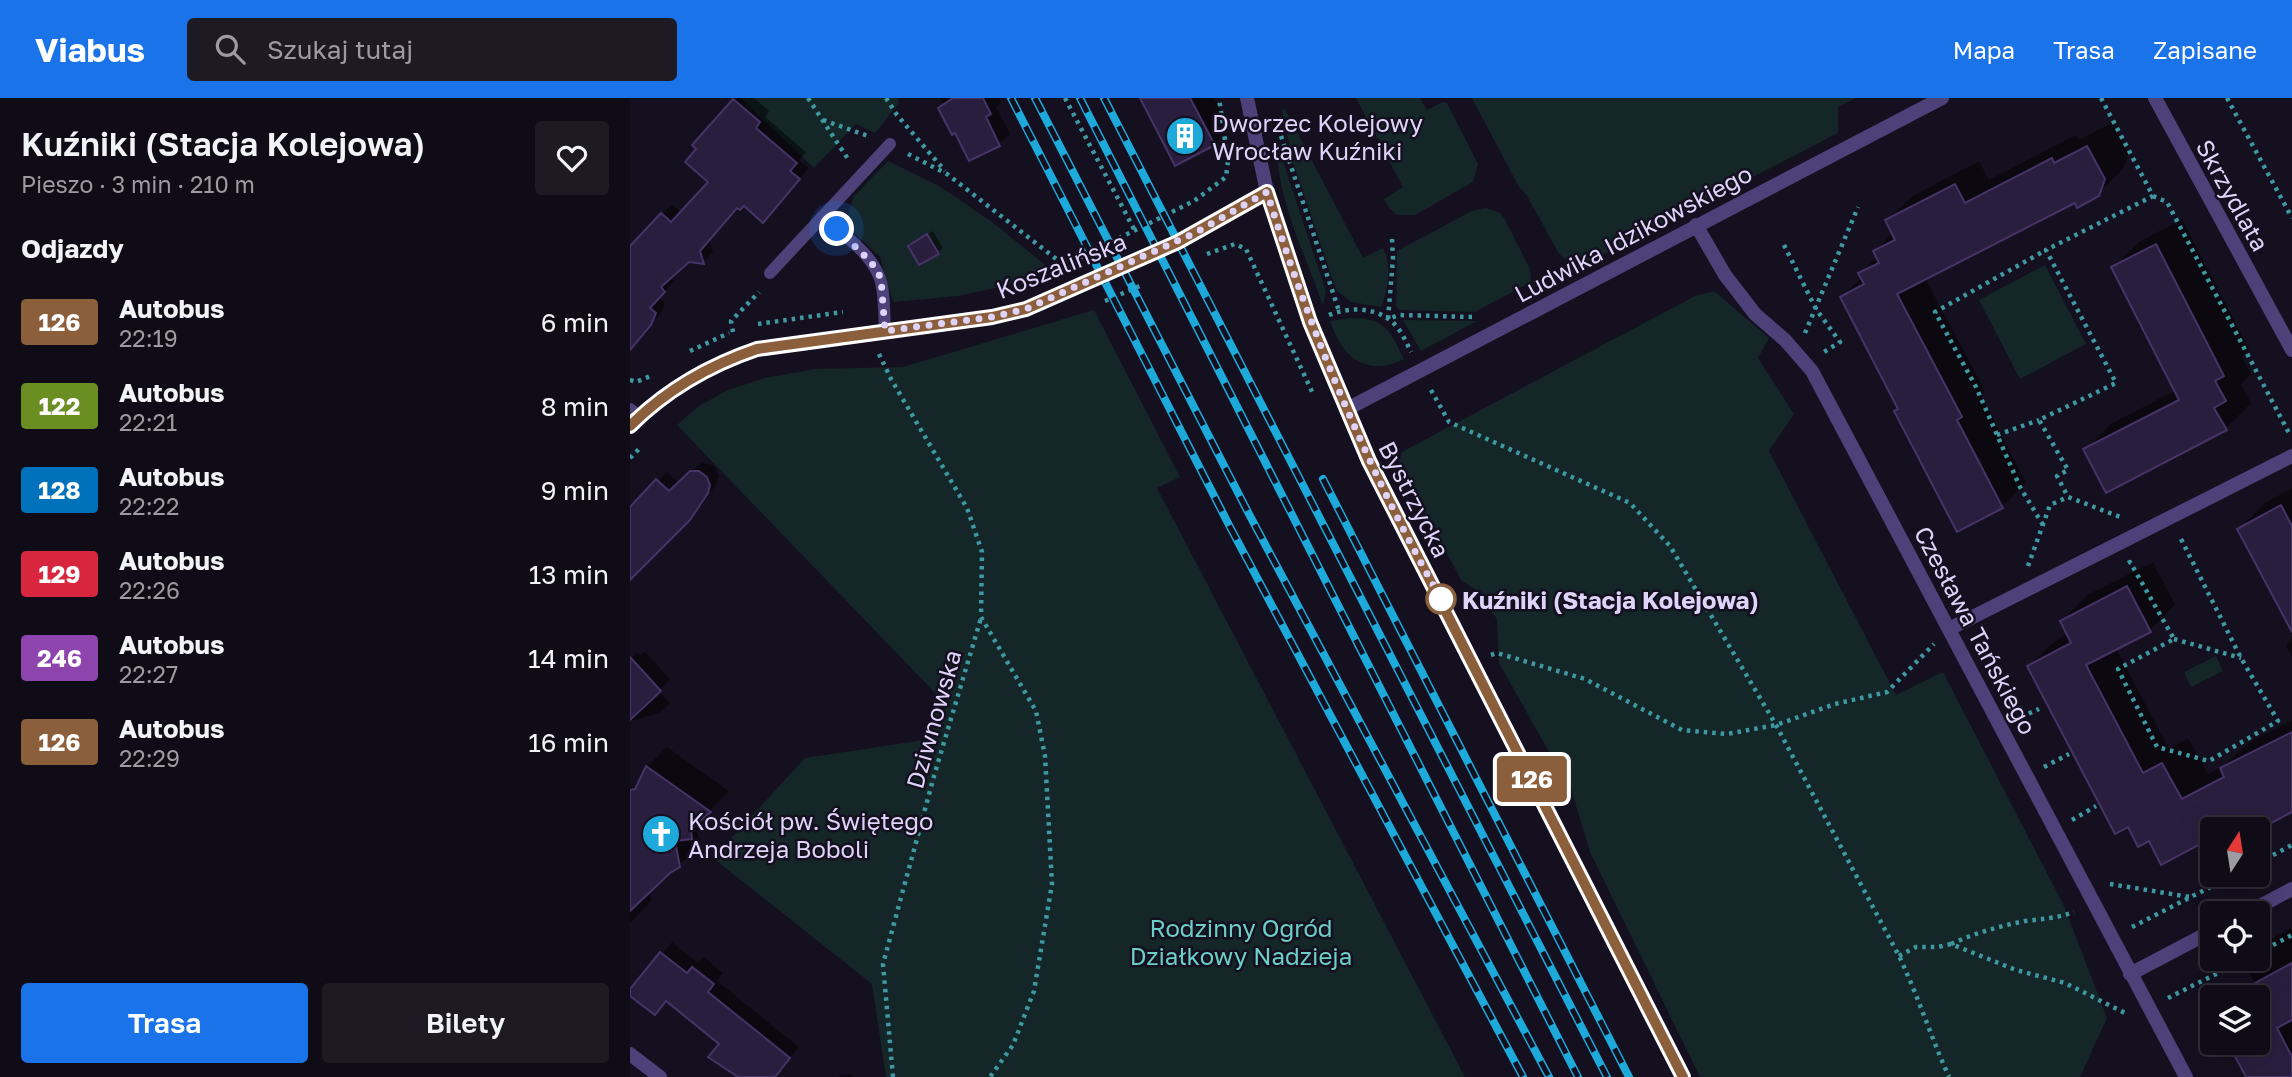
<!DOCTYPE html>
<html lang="pl">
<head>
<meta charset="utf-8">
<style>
  body { margin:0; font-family:"Golos Text",sans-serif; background:#1e1a24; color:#f1f3f6; height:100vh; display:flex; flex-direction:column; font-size:26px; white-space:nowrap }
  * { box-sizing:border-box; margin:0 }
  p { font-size:23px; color:#9c9ba1 }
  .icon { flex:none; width:38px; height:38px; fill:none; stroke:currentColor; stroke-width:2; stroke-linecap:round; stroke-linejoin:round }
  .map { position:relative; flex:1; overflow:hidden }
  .drawer { display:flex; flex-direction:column; background:#100c17; width:630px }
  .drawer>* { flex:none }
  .badge { padding:0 14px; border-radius:5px; font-size:24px; line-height:46px }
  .needle { width:46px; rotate:12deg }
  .controls { position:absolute; left:1570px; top:719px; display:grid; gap:14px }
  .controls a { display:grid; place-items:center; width:70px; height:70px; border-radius:7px; background:#100c17; box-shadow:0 7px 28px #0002,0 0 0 2px #302c36; font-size:35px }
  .you { position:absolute; width:35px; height:35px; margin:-18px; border:5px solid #fff; border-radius:50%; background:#1a73e8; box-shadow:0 0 0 10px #1a73e833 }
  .map>.badge { position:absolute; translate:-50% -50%; box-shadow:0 0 0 4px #fff }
  h2 { padding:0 21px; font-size:26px; line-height:63px }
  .round { display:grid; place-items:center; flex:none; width:74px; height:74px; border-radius:7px; background:#1e1a24 }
  .overview { display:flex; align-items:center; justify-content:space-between; height:119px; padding:0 21px }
  h1 { font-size:33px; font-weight:600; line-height:52px }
  .action { display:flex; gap:14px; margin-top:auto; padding:14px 21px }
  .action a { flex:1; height:80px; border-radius:7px; background:#1a73e8; color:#fff; font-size:28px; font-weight:600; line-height:80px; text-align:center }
  .action a+a { background:#1e1a24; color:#f1f3f6 }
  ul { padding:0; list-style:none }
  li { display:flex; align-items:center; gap:21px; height:84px; padding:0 21px }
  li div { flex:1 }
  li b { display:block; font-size:26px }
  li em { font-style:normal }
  li .badge { min-width:77px; font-weight:700; text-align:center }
  header { display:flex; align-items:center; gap:42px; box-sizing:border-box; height:98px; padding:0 35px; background:#1a73e8; color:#fff }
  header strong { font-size:33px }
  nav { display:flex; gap:38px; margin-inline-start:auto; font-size:24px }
  .search { width:490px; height:63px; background:#1e1a24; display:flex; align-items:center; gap:18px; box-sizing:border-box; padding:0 24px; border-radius:7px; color:#9c9ba1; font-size:26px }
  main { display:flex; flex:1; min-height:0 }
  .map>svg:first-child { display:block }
  .green { fill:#142628 }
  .shadow { fill:#0007 }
  .building { fill:#2a1e3e; stroke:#463367; stroke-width:2 }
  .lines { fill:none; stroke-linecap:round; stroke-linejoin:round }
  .path { stroke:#3e99a3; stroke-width:4.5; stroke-dasharray:3.5 5; stroke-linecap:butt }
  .service { stroke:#4c4178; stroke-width:12 }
  .minor { stroke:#4c4178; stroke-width:14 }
  .tertiary { stroke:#4c4178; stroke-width:14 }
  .rail-casing { stroke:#1ea9db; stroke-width:8 }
  .rail { stroke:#15101f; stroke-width:5; stroke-dasharray:16; stroke-linecap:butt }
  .line-casing { stroke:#fff; stroke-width:16 }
  .line { stroke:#8b5e3c; stroke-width:10 }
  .walk { stroke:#ded4f9; stroke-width:7; stroke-dasharray:0 12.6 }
  .stop-dot { fill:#fff; stroke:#8b5e3c; stroke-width:3.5 }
  .labels { text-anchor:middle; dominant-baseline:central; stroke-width:5; stroke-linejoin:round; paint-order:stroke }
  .poi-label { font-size:24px; fill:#ded4f9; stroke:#15101f; text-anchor:start }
  .street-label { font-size:24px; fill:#ded4f9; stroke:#15101f }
  .stop-label { font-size:24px; font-weight:bold; fill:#ded4f9; stroke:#15101f; text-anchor:start }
  .park-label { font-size:24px; fill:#6acfc6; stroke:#15101f }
</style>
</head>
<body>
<header>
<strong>Viabus</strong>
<div class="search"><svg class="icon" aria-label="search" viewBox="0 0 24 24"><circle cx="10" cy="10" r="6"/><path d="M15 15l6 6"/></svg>Szukaj tutaj</div>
<nav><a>Mapa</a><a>Trasa</a><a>Zapisane</a></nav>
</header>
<main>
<section class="drawer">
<div class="overview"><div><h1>Kuźniki (Stacja Kolejowa)</h1><p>Pieszo · 3 min · 210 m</p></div><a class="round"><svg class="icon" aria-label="heart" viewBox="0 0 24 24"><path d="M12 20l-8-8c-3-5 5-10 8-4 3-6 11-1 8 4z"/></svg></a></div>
<h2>Odjazdy</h2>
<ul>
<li><span class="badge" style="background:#8b5e3c;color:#fff">126</span><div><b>Autobus</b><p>22:19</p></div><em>6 min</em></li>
<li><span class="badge" style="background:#6b8e23;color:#fff">122</span><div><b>Autobus</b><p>22:21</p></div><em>8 min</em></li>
<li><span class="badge" style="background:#0072bc;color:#fff">128</span><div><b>Autobus</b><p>22:22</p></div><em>9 min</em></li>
<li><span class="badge" style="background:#d7263d;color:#fff">129</span><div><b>Autobus</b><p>22:26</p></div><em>13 min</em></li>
<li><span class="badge" style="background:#8e44ad;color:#fff">246</span><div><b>Autobus</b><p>22:27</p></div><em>14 min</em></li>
<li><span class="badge" style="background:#8b5e3c;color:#fff">126</span><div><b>Autobus</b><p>22:29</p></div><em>16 min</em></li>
</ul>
<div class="action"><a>Trasa</a><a>Bilety</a></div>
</section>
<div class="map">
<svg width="1662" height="979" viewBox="0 0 1662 979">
  <rect width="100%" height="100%" fill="#15101f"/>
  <g class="green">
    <polygon points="110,0 268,0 269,5 245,35 226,26 184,70"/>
    <polygon points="726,0 790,0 797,12 813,4 817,5 848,66 843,84 785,117 767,117 759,110 754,101 773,89"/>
    <polygon points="842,0 1226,0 1208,9 1208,35 953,167 933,160 928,154 896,96 889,89"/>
    <path d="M655 11 733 160 753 150C762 166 758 193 751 209L721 204 706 192 662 61 652 12Z"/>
    <path d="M647 45 696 193 693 207C676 159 645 96 647 45Z"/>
    <polygon points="258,63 311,89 362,124 419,170 375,188 328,198 263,204 250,159 215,126 224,98"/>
    <polygon points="856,110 870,115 874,120 900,171 901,184 845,214 769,212 766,208 767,153 842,113"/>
    <polygon points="1415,167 1456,246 1390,281 1349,202"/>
    <polygon points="1084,193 1139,240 1128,260 1164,316 1139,353 1266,597 1313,574 1434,808 1477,920 1450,979 1070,979 960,754 932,661 923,661 869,565 867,521 843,490 831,482 769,364 772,354 1065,198"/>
    <polygon points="464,212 550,379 527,390 835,979 256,979 242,886 83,760 175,660 294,642 309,599 47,327 69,308 98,292 135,280 184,271 273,269"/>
    <path d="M721 220C756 220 760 233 774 261 736 280 712 259 700 223Z"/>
    <polygon points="773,222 847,223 791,253"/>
    <polygon points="1586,558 1593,573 1561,589 1554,574"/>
  </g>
  <g class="shadow">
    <polygon points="107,0 124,0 139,13 135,19 176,54 169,62 179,70 143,112 114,106 108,109 79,141 83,154 73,164 59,162 40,179 44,183 29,199 35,205 31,215 15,232 0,241 0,149 42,106 52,115 80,84 69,51 65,47"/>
    <polygon points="310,0 369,0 371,4 366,9 380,36 369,46 340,61"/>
    <polygon points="512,0 584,0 599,30 584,46"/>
    <polygon points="1482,25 1499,56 1493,71 1468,96 1446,103 1295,180 1355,293 1351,297 1396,385 1372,409 1270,310 1212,199 1232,179 1230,176 1248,158 1245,153 1263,135 1257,123 1281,99 1349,63 1359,82 1446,37 1449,42"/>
    <polygon points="1552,121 1619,251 1612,259 1621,276 1611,286 1621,305 1595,331 1456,351 1481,326 1546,292 1483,170 1509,144"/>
    <polygon points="303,133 313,150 308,155 280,148"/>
    <polygon points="71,365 83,367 89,377 87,385 69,411 0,480 0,412 37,374 49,385"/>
    <polygon points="1662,390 1662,530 1609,431 1635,405"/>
    <polygon points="1523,464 1545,507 1520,532 1486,550 1539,651 1558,640 1578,676 1595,667 1618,645 1662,622 1662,712 1624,732 1582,732 1582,738 1519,741 1498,727 1399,568 1425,543 1438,536 1432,523 1457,497"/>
    <polygon points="1662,541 1662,559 1656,547"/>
    <polygon points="8,554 11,557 15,554 40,581 29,593 40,605 30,615 0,623 0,562"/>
    <polygon points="37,649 99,693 81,711 82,719 67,733 70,748 20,793 21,803 0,825 0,692 13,679 17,669"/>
    <polygon points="1662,830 1662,979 1618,979 1600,945 1628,945 1628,900 1624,900 1629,894 1615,867 1621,861 1628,861 1628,855 1641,841"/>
    <polygon points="42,844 68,865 74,859 93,875 87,883 169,949 145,979 109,979 91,945 37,902 24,915 0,896"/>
    <polygon points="219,976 224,979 209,979 211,977"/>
  </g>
  <g class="building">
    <polygon points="323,0 353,0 361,16 356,19 370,48 339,63 325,35 322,37 308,10"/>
    <polygon points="510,0 560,0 585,47 545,68"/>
    <polygon points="103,1 130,24 126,30 167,65 160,73 170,81 133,125 114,108 110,112 107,110 70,153 74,166 59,164 31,189 35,194 20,210 26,215 21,227 0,252 0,148 31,115 41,124 78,84 55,64 66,51 62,47"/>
    <polygon points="1457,48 1475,81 1469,98 1447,110 1445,105 1267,196 1332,319 1327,322 1373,410 1327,434 1264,313 1268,311 1210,199 1234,186 1228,175 1249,165 1243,153 1265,142 1255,122 1325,86 1335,105 1422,60 1424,65"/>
    <polygon points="297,136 309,156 289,167 278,148"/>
    <polygon points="1526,146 1594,278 1585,283 1596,303 1584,310 1597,332 1476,395 1453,351 1549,302 1481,169"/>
    <polygon points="60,373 69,373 77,379 80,387 78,395 60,422 0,482 0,409 26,381 39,393"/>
    <polygon points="1651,407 1662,428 1662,534 1607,431"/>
    <polygon points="1497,488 1521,534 1456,567 1513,675 1532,665 1552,701 1594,679 1590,670 1662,634 1662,714 1628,732 1582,732 1582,740 1531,767 1519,743 1508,749 1498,729 1485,736 1397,568 1441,545 1430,523"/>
    <polygon points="0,559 31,593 0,622"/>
    <polygon points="16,668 81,714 61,731 62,741 45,743 50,769 40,775 0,813 0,692 5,691"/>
    <polygon points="30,854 57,875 62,869 84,886 78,894 160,960 145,979 108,979 78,959 89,946 36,903 25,917 0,898 0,891"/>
    <polygon points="1662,865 1662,922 1647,930 1662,959 1662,979 1616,979 1598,945 1628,945 1628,894 1623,886"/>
  </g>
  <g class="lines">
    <g class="path">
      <polyline points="178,0 218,61"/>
      <polyline points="256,0 267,17 315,73"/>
      <polyline points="435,0 505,133"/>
      <polyline points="1471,0 1523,98 1416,152 1486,285 1409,322 1438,372 1427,378 1438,399 1493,420"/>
      <polyline points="1597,0 1662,120"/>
      <polyline points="193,22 238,38"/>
      <polyline points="651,38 709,213"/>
      <polyline points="278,56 317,76 434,167"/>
      <polyline points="1523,98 1537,104 1660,337"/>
      <polyline points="762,141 763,161 758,221 769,217 844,219"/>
      <polyline points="1154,147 1186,211 1210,244 1194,254"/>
      <polyline points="577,156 605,146 616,151 684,298"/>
      <polyline points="443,163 564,103 596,79 598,63 589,0"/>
      <polyline points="475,203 512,187"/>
      <path d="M699 217C721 208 751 209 767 229 773 236 777 246 781 254"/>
      <polyline points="128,226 213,214"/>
      <polyline points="103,234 101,223 129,194"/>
      <polyline points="1175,235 1228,109"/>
      <polyline points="60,253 99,235"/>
      <polyline points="249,256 261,281 337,410 352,454 351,519 406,613 415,658 422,786 404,893 383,947 360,979"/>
      <polyline points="0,282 6,284 23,277"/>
      <path d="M801 292 819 324 1000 405 1040 448 1146 627 1269 858C1288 898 1301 939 1319 979"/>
      <polyline points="1367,337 1409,322"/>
      <polyline points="0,360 12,348"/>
      <polyline points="1413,427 1390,389 1346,289 1305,214 1416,152"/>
      <polyline points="1498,465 1500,464 1544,541 1488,571 1527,649 1579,663 1648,623 1611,560 1550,439"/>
      <polyline points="1398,468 1420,407 1438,399"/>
      <polyline points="1544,541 1611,560"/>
      <polyline points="861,557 867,555 955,581 1052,632 1097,636 1146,627 1205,606 1257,594 1304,546"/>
      <polyline points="1391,619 1409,611"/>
      <polyline points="1414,669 1439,656"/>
      <polyline points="1442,722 1466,708"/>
      <polyline points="1628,734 1640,759"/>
      <polyline points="1571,752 1582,775"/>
      <polyline points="1628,765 1662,747"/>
      <polyline points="1480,786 1560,799"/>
      <polyline points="1502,829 1604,777"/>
      <path d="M1321 846C1345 835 1370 828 1395 823 1412 821 1428 820 1444 814"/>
      <polyline points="1628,855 1662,837"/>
      <polyline points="1269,858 1286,849 1308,849 1321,846 1386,872 1435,885 1497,916"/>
      <polyline points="1538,900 1616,861"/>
      <polyline points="263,979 253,866 304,678 351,520"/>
    </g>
    <g class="service">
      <path d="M192 119C212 136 239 153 249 178 255 191 254 218 255 233"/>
      <polyline points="140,175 260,46"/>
    </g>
    <g class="minor">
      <polyline points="1525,0 1662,252"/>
      <path d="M1066 127 1095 177 1125 216 1155 242 1182 273C1307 508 1432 743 1556 979"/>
      <polyline points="717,311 1312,0"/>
      <polyline points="0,312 8,320"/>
      <polyline points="1319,531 1662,358"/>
      <polyline points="1615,816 1662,791"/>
      <polyline points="1500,876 1582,833"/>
      <polyline points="0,956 30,979"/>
    </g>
    <g class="tertiary">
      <polyline points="617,0 637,94 680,224 739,363 1053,979"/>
      <path d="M0 328C36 292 80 267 127 251L362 219 396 211 548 144 637 94"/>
    </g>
    <defs>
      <g id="rail">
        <polyline points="381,0 600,429 893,979"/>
        <polyline points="405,0 620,418 919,979"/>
        <polyline points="450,0 948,979"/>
        <polyline points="474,0 977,979"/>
        <polyline points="693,381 999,979"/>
      </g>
    </defs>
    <use href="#rail" class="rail-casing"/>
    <use href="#rail" class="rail"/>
  </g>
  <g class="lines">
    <defs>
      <path id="line" d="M0 328C36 292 80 267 127 251L362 219 396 211 548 144 637 94 680 224 739 363 1053 979"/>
    </defs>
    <use href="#line" class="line-casing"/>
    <use href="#line" class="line"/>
    <path class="walk" d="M207 131 241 164 251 180 255 233 362 219 396 211 565 135 637 94C681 236 738 372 811 501"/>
  </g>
  <defs>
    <symbol id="building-disc" viewBox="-11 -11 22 22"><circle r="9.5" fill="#1ea9db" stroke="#15101f"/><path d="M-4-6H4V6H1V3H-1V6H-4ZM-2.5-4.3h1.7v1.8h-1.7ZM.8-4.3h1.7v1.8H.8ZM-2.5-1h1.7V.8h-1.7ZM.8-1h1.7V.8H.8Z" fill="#fff"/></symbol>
    <symbol id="church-disc" viewBox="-11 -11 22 22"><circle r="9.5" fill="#1ea9db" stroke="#15101f"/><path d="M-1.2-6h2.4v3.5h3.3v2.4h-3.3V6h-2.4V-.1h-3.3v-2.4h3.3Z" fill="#fff"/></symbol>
  </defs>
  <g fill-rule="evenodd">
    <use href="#building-disc" x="533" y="16" width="44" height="44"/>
    <use href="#church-disc" x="9" y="714" width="44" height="44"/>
  </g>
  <circle class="stop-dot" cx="811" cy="501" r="14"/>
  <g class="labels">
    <g class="poi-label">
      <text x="582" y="24">Dworzec Kolejowy<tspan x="582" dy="28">Wrocław Kuźniki</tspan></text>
      <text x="58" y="722">Kościół pw. Świętego<tspan x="58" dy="28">Andrzeja Boboli</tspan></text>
    </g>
    <g class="street-label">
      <text transform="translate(1603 97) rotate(61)">Skrzydlata</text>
      <text transform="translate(1003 135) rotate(-28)">Ludwika Idzikowskiego</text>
      <text transform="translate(431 167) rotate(-22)">Koszalińska</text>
      <text transform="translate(785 401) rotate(63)">Bystrzycka</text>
      <text transform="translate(1346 532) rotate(62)">Czesława Tańskiego</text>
      <text transform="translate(303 621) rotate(-74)">Dziwnowska</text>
    </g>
    <g class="stop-label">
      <text x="832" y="501">Kuźniki (Stacja Kolejowa)</text>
    </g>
    <g class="park-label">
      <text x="611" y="829">Rodzinny Ogród<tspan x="611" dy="28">Działkowy Nadzieja</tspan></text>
    </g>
  </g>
</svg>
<div class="controls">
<a><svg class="needle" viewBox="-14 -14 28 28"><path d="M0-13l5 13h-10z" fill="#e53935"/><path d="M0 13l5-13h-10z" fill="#9c9ba1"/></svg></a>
<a><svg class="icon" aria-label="locate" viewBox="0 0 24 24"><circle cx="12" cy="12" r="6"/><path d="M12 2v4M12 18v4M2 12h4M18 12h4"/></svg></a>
<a><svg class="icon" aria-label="layers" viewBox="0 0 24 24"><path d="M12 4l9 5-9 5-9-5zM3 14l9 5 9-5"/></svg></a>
</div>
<div class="you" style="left:207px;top:131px"></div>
<b class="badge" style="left:902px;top:681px;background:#8b5e3c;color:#fff">126</b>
</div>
</main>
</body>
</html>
